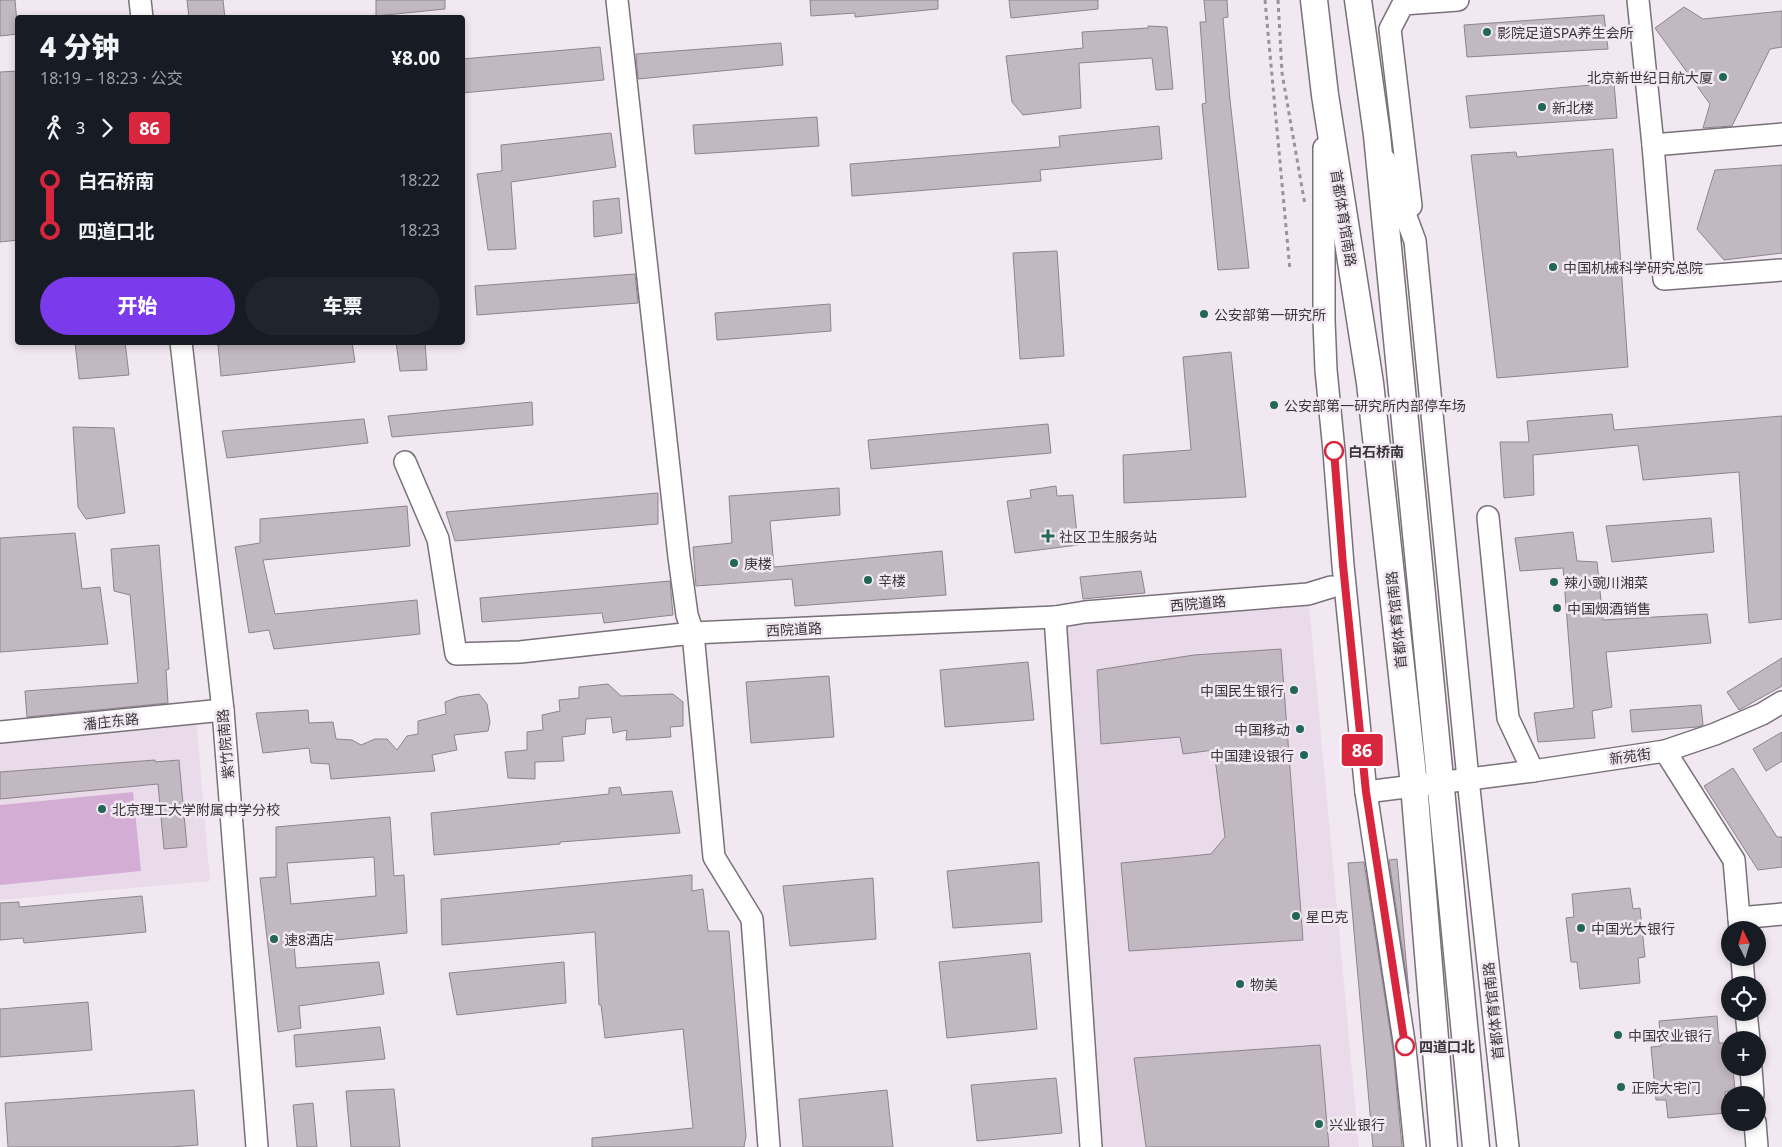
<!DOCTYPE html>
<html lang="zh">
<head>
<meta charset="utf-8">
<style>
  body { margin:0; font-family:"Noto Sans","Noto Sans SC",sans-serif; background:#20242c; color:#f1f3f6; height:100vh; display:flex; flex-direction:column; font-size:19px; white-space:nowrap }
  * { box-sizing:border-box; margin:0 }
  p { font-size:16px; color:#9ea1a6 }
  .icon { flex:none; width:28px; height:28px; fill:none; stroke:currentColor; stroke-width:2; stroke-linecap:round; stroke-linejoin:round }
  .map { position:relative; flex:1; overflow:hidden }
  .drawer { position:absolute; left:15px; top:15px; width:450px; height:330px; display:flex; flex-direction:column; background:#171b24; border-radius:5px; box-shadow:0 2px 8px #0003 }
  .drawer>* { flex:none }
  .badge { padding:0 10px; border-radius:4px; font-size:18px; line-height:32px }
  .needle { width:32px; rotate:355deg }
  .tools { position:absolute; left:1721px; top:921px; display:grid; gap:10px }
  .tools a { display:grid; place-items:center; width:45px; height:45px; border-radius:50%; background:#171b24; box-shadow:0 2px 8px #0003; font-size:25px }
  .map>.badge { position:absolute; translate:-50% -50%; box-shadow:0 0 0 2px #fff }
  .legs { display:flex; align-items:center; gap:8px; height:55px; padding:0 25px; font-size:16px }
  .legs p { margin-inline-start:auto }
  .overview { display:flex; align-items:center; justify-content:space-between; height:85px; padding:0 25px }
  h1 { font-size:28px; font-weight:800; line-height:38px }
  .cta { display:flex; gap:10px; margin-top:auto; padding:10px 25px }
  .cta a { flex:1; height:58px; border-radius:30px; background:#7c3aed; color:#fff; font-size:20px; font-weight:800; line-height:58px; text-align:center }
  .cta a+a { background:#20242c; color:#f1f3f6 }
  ul { padding:0 25px; list-style:none }
  li { display:flex; align-items:center; gap:18px; height:50px; font-size:19px }
  li i { display:grid; place-items:center; width:8px; height:100%; margin:0 6px; background:currentColor }
  li i::after { content:''; width:12px; height:12px; margin:-6px; border:4px solid; border-radius:50%; background:#171b24 }
  li p { margin-inline-start:auto }
  li:first-child i { background:linear-gradient(#0000 50%,currentColor 0) }
  li:last-child i { background:linear-gradient(currentColor 50%,#0000 0) }
  .map>svg:first-child { display:block }
  .built { fill:#e9dbe9 }
  .green { fill:#d4add5 }
  .building { fill:#c1b8c1; stroke:#8d858d; fill-rule:evenodd }
  .lines { fill:none; stroke-linecap:round; stroke-linejoin:round }
  .minor-casing { stroke:#797179; stroke-width:24 }
  .major-casing { stroke:#797179; stroke-width:29 }
  .path { stroke:#999299; stroke-width:3; stroke-dasharray:4 4; stroke-linecap:butt }
  .minor { stroke:#fff; stroke-width:21 }
  .major { stroke:#fff; stroke-width:26 }
  .line-1-casing { stroke:#fff; stroke-width:11 }
  .line-1 { stroke:#d7263d; stroke-width:8 }
  .poi-dot { fill:#226657; stroke:#f1e8f1; stroke-width:2 }
  .stop-1-dot { fill:#fff; stroke:#d7263d; stroke-width:2.5 }
  .labels { text-anchor:middle; dominant-baseline:central; stroke-width:5; stroke-linejoin:round; paint-order:stroke }
  .poi-label { font-size:14px; fill:#393639; stroke:#f1e8f1; text-anchor:start }
  .street-label { font-size:14px; fill:#393639; stroke:#f1e8f1 }
  .stop-label { font-size:14px; font-weight:bold; fill:#393639; stroke:#f1e8f1; text-anchor:start }
</style>
</head>
<body>
<div class="map">
<svg width="1782" height="1147" viewBox="0 0 1782 1147">
  <rect width="100%" height="100%" fill="#f1e8f1"/>
  <g class="built">
    <polygon points="1308,594 1359,1147 1091,1147 1055,617"/>
    <polygon points="196,719 210,881 0,900 0,737"/>
  </g>
  <polygon class="green" points="133,792 141,871 0,885 0,805"/>
  <g class="building">
    <polygon points="0,0 15,0 18,34 0,36"/>
    <polygon points="187,0 223,0 225,18 189,18"/>
    <polygon points="376,0 445,0 445,9 376,16"/>
    <polygon points="810,0 938,0 938,9 855,17 855,13 811,16"/>
    <polygon points="1009,0 1098,0 1098,9 1011,18"/>
    <polygon points="1204,0 1227,0 1228,17 1223,18 1230,100 1249,268 1218,270 1202,104 1206,103 1200,22 1206,22"/>
    <polygon points="1684,7 1703,19 1782,11 1782,47 1770,49 1732,126 1703,128 1710,104 1655,28"/>
    <polygon points="1604,15 1608,49 1467,57 1464,25"/>
    <polygon points="1148,26 1167,27 1173,89 1156,90 1152,58 1079,63 1081,108 1023,115 1012,102 1006,56 1083,48 1082,32 1148,28"/>
    <polygon points="781,43 783,65 638,79 636,54"/>
    <polygon points="600,47 604,80 462,93 462,59"/>
    <polygon points="18,71 18,240 0,242 0,72"/>
    <polygon points="1614,83 1617,118 1470,128 1466,96"/>
    <polygon points="817,117 819,146 695,154 693,125"/>
    <polygon points="1159,126 1162,159 1040,170 1041,181 852,196 850,164 1060,147 1059,136"/>
    <polygon points="611,133 616,167 511,182 516,249 488,250 477,174 502,171 501,145"/>
    <polygon points="1613,149 1628,367 1497,378 1471,155 1516,152 1517,157"/>
    <polygon points="1782,165 1782,253 1724,260 1697,229 1715,170"/>
    <polygon points="619,198 622,233 594,237 593,201"/>
    <polygon points="1057,251 1064,356 1020,359 1013,253"/>
    <polygon points="635,274 638,303 477,315 475,286"/>
    <polygon points="830,304 831,331 717,340 715,313"/>
    <polygon points="75,342 125,342 129,375 79,379"/>
    <polygon points="240,342 352,342 355,362 221,376 218,345"/>
    <polygon points="396,342 425,342 427,370 400,371"/>
    <polygon points="1231,352 1246,497 1124,503 1123,455 1191,450 1183,357"/>
    <polygon points="532,402 533,425 392,437 388,416"/>
    <polygon points="1612,414 1614,430 1782,416 1782,619 1749,623 1739,472 1643,480 1638,445 1533,455 1534,495 1504,498 1500,442 1529,442 1527,421"/>
    <polygon points="364,419 368,443 227,458 222,431"/>
    <polygon points="1048,424 1051,453 871,469 868,440"/>
    <polygon points="73,427 114,428 125,513 86,519 78,507"/>
    <polygon points="1056,486 1057,496 1073,495 1078,545 1015,553 1007,501 1031,498 1030,490"/>
    <polygon points="839,488 840,515 770,521 774,567 942,551 946,595 795,606 792,579 696,586 693,547 732,543 729,496"/>
    <polygon points="658,493 658,524 455,541 446,512"/>
    <polygon points="407,506 410,546 263,560 275,614 417,600 420,634 274,649 269,630 249,633 235,547 260,543 260,519"/>
    <polygon points="1711,518 1714,552 1612,562 1606,526"/>
    <polygon points="1573,532 1577,561 1597,562 1603,620 1707,614 1711,643 1606,652 1612,707 1592,711 1595,738 1538,742 1534,713 1574,708 1563,568 1520,571 1515,538"/>
    <polygon points="75,533 82,589 100,587 108,644 0,652 0,538"/>
    <polygon points="159,545 169,669 166,670 168,703 27,717 25,691 138,683 130,595 114,591 111,549"/>
    <polygon points="1141,571 1145,593 1083,599 1080,577"/>
    <polygon points="670,581 673,615 604,623 602,613 482,622 480,598"/>
    <polygon points="1281,649 1303,940 1129,951 1121,863 1211,854 1225,837 1214,750 1183,754 1180,737 1101,744 1097,670 1194,655"/>
    <polygon points="1782,658 1782,686 1739,710 1727,692"/>
    <polygon points="1028,662 1034,720 945,727 940,670"/>
    <polygon points="829,676 834,737 751,743 746,682"/>
    <polygon points="608,684 621,696 673,694 683,702 683,726 670,727 671,737 626,740 627,730 613,733 611,717 586,719 585,734 562,737 564,761 535,762 535,779 508,778 505,752 527,750 527,732 543,730 542,715 560,711 559,700 579,698 579,687"/>
    <polygon points="479,694 487,704 490,722 488,731 454,735 457,750 432,755 435,771 331,779 329,764 311,763 309,748 263,753 256,713 308,710 309,723 333,722 336,739 352,740 361,745 375,739 387,739 397,750 407,736 418,734 418,721 446,714 445,702 458,697"/>
    <polygon points="1701,705 1703,725 1697,727 1632,732 1630,710"/>
    <polygon points="1782,732 1782,761 1766,771 1753,749"/>
    <polygon points="155,760 155,762 179,760 187,847 164,849 158,784 0,799 0,772"/>
    <polygon points="1733,768 1777,837 1782,837 1782,867 1758,870 1704,786"/>
    <polygon points="620,787 622,795 672,791 680,833 560,842 560,844 434,855 431,813 609,794 609,788"/>
    <path d="M390 817 394 876 404 875 407 933 294 944 296 968 379 962 384 994 299 1006 301 1028 278 1032 260 878 276 877V827ZM374 857 376 896 291 904 287 863Z"/>
    <polygon points="1397,859 1409,994 1389,860"/>
    <polygon points="1039,862 1042,922 953,928 947,871"/>
    <polygon points="1364,862 1393,1050 1402,1147 1373,1147 1348,863"/>
    <polygon points="692,875 692,891 703,889 708,931 729,931 746,1136 744,1147 592,1147 592,1138 693,1128 683,1029 605,1038 601,1005 599,1005 595,932 442,945 441,899"/>
    <polygon points="873,878 876,939 790,946 783,886"/>
    <polygon points="1630,888 1633,909 1640,908 1645,957 1638,958 1640,983 1580,989 1577,962 1571,962 1566,918 1574,917 1572,894"/>
    <polygon points="142,896 146,932 24,943 23,938 0,940 0,903 19,902 19,907"/>
    <polygon points="1030,953 1037,1029 947,1038 939,962"/>
    <polygon points="564,962 566,1003 457,1015 449,973"/>
    <polygon points="88,1002 92,1050 0,1057 0,1009"/>
    <polygon points="1717,1016 1719,1043 1730,1043 1730,1068 1733,1068 1735,1091 1725,1092 1727,1113 1668,1118 1666,1100 1656,1100 1651,1047 1661,1046 1659,1021"/>
    <polygon points="380,1027 385,1059 296,1067 294,1035"/>
    <polygon points="1320,1045 1329,1147 1146,1147 1134,1058"/>
    <polygon points="1056,1078 1062,1133 977,1141 971,1085"/>
    <polygon points="394,1089 400,1147 351,1147 346,1091"/>
    <polygon points="194,1090 198,1145 170,1147 8,1147 5,1103"/>
    <polygon points="887,1090 893,1147 803,1147 799,1099"/>
    <polygon points="313,1103 317,1147 297,1147 293,1105"/>
  </g>
  <g class="lines">
    <defs>
      <g id="minor">
        <polyline points="140,0 142,18"/>
        <polyline points="617,0 679,557 687,615 693,633 714,857 752,919 769,1147"/>
        <polyline points="1638,0 1653,145 1664,279 1782,270"/>
        <polyline points="1653,145 1782,134"/>
        <polyline points="1324,148 1324,320 1326,370 1334,451 1343,565 1366,792 1405,1048 1415,1147"/>
        <polyline points="1385,160 1415,241 1468,779 1508,1147"/>
        <polyline points="1411,206 1390,29 1403,4 1458,0"/>
        <polyline points="181,342 223,710 257,1147"/>
        <polyline points="405,462 438,539 456,654 520,652 693,633 1055,617 1085,612 1308,594 1331,587"/>
        <polyline points="1488,517 1508,718 1533,771"/>
        <polyline points="1055,617 1091,1147"/>
        <polyline points="0,732 223,710"/>
        <polyline points="1665,751 1734,860 1740,930"/>
        <polyline points="1366,792 1533,771 1665,751 1715,734 1762,714 1782,702"/>
        <polyline points="1739,918 1782,914"/>
        <polyline points="1742,958 1744,985"/>
        <polyline points="1746,1012 1749,1040"/>
        <polyline points="1751,1068 1753,1095"/>
        <polyline points="1755,1122 1757,1147"/>
      </g>
      <g id="major">
        <polyline points="1314,0 1325,95 1370,383 1414,785 1444,1147"/>
        <polyline points="1358,0 1377,135 1476,1147"/>
      </g>
    </defs>
    <use href="#minor" class="minor-casing"/>
    <use href="#major" class="major-casing"/>
    <g class="path">
      <polyline points="1265,0 1290,270"/>
      <polyline points="1278,0 1282,73 1305,205"/>
    </g>
    <use href="#minor" class="minor"/>
    <use href="#major" class="major"/>
  </g>
  <g class="lines">
    <defs>
      <polyline id="line-1" points="1334,451 1343,565 1366,792 1405,1046"/>
    </defs>
    <use href="#line-1" class="line-1-casing"/>
    <use href="#line-1" class="line-1"/>
  </g>
  <g class="poi-dot">
    <circle cx="1487" cy="32" r="5"/>
    <circle cx="1723" cy="77" r="5"/>
    <circle cx="1542" cy="107" r="5"/>
    <circle cx="1553" cy="267" r="5"/>
    <circle cx="1204" cy="314" r="5"/>
    <circle cx="1274" cy="405" r="5"/>
    <path d="M1045.5 528.5h5v5h5v5h-5v5h-5v-5h-5v-5h5z"/>
    <circle cx="734" cy="563" r="5"/>
    <circle cx="868" cy="580" r="5"/>
    <circle cx="1554" cy="582" r="5"/>
    <circle cx="1557" cy="608" r="5"/>
    <circle cx="1294" cy="690" r="5"/>
    <circle cx="1300" cy="729" r="5"/>
    <circle cx="1304" cy="755" r="5"/>
    <circle cx="102" cy="809" r="5"/>
    <circle cx="1296" cy="916" r="5"/>
    <circle cx="1581" cy="928" r="5"/>
    <circle cx="274" cy="939" r="5"/>
    <circle cx="1240" cy="984" r="5"/>
    <circle cx="1618" cy="1035" r="5"/>
    <circle cx="1621" cy="1087" r="5"/>
    <circle cx="1319" cy="1124" r="5"/>
  </g>
  <g class="stop-1-dot">
    <circle cx="1334" cy="451" r="9"/>
    <circle cx="1405" cy="1046" r="9"/>
  </g>
  <g class="labels">
    <g class="poi-label">
      <text x="1497" y="32">影院足道SPA养生会所</text>
      <text x="1713" y="77" text-anchor="end">北京新世纪日航大厦</text>
      <text x="1552" y="107">新北楼</text>
      <text x="1563" y="267">中国机械科学研究总院</text>
      <text x="1214" y="314">公安部第一研究所</text>
      <text x="1284" y="405">公安部第一研究所内部停车场</text>
      <text x="1059" y="536">社区卫生服务站</text>
      <text x="744" y="563">庚楼</text>
      <text x="878" y="580">辛楼</text>
      <text x="1564" y="582">辣小豌川湘菜</text>
      <text x="1567" y="608">中国烟酒销售</text>
      <text x="1284" y="690" text-anchor="end">中国民生银行</text>
      <text x="1290" y="729" text-anchor="end">中国移动</text>
      <text x="1294" y="755" text-anchor="end">中国建设银行</text>
      <text x="112" y="809">北京理工大学附属中学分校</text>
      <text x="1306" y="916">星巴克</text>
      <text x="1591" y="928">中国光大银行</text>
      <text x="284" y="939">速8酒店</text>
      <text x="1250" y="984">物美</text>
      <text x="1628" y="1035">中国农业银行</text>
      <text x="1631" y="1087">正院大宅门</text>
      <text x="1329" y="1124">兴业银行</text>
    </g>
    <g class="street-label">
      <text transform="translate(1344 218) rotate(81)">首都体育馆南路</text>
      <text transform="translate(1198 603) rotate(-5)">西院道路</text>
      <text transform="translate(1396 620) rotate(-96)">首都体育馆南路</text>
      <text transform="translate(794 629) rotate(-3)">西院道路</text>
      <text transform="translate(111 721) rotate(-6)">潘庄东路</text>
      <text transform="translate(225 744) rotate(-95)">紫竹院南路</text>
      <text transform="translate(1630 756) rotate(-8)">新苑街</text>
      <text transform="translate(1493 1011) rotate(-96)">首都体育馆南路</text>
    </g>
    <g class="stop-label">
      <text x="1348" y="451">白石桥南</text>
      <text x="1419" y="1046">四道口北</text>
    </g>
  </g>
</svg>
<div class="tools">
<a><svg class="needle" viewBox="-14 -14 28 28"><path d="M0-13l5 13h-10z" fill="#e53935"/><path d="M0 13l5-13h-10z" fill="#9ea1a6"/></svg></a>
<a><svg class="icon" aria-label="locate" viewBox="0 0 24 24"><circle cx="12" cy="12" r="6"/><path d="M12 2v4M12 18v4M2 12h4M18 12h4"/></svg></a>
<a>+</a>
<a>−</a>
</div>
<b class="badge" style="left:1362px;top:750px;background:#d7263d;color:#fff">86</b>
<section class="drawer">
<div class="overview"><div><h1>4 分钟</h1><p>18:19 – 18:23 · 公交</p></div><b>¥8.00</b></div>
<div class="legs"><svg class="icon" aria-label="walk" viewBox="0 0 24 24"><circle cx="13" cy="4" r="2"/><path d="M13 8l-2 6 4 7M11 14l-3 7M7 12l3-4h3l4 4"/></svg>3<svg class="icon" aria-label="forward" viewBox="0 0 24 24"><path d="M9 5l7 7-7 7"/></svg><b class="badge" style="background:#d7263d;color:#fff">86</b></div>
<ul>
<li><i style="color:#d7263d"></i><b>白石桥南</b><p>18:22</p></li>
<li><i style="color:#d7263d"></i><b>四道口北</b><p>18:23</p></li>
</ul>
<div class="cta"><a>开始</a><a>车票</a></div>
</section>
</div>
</body>
</html>
